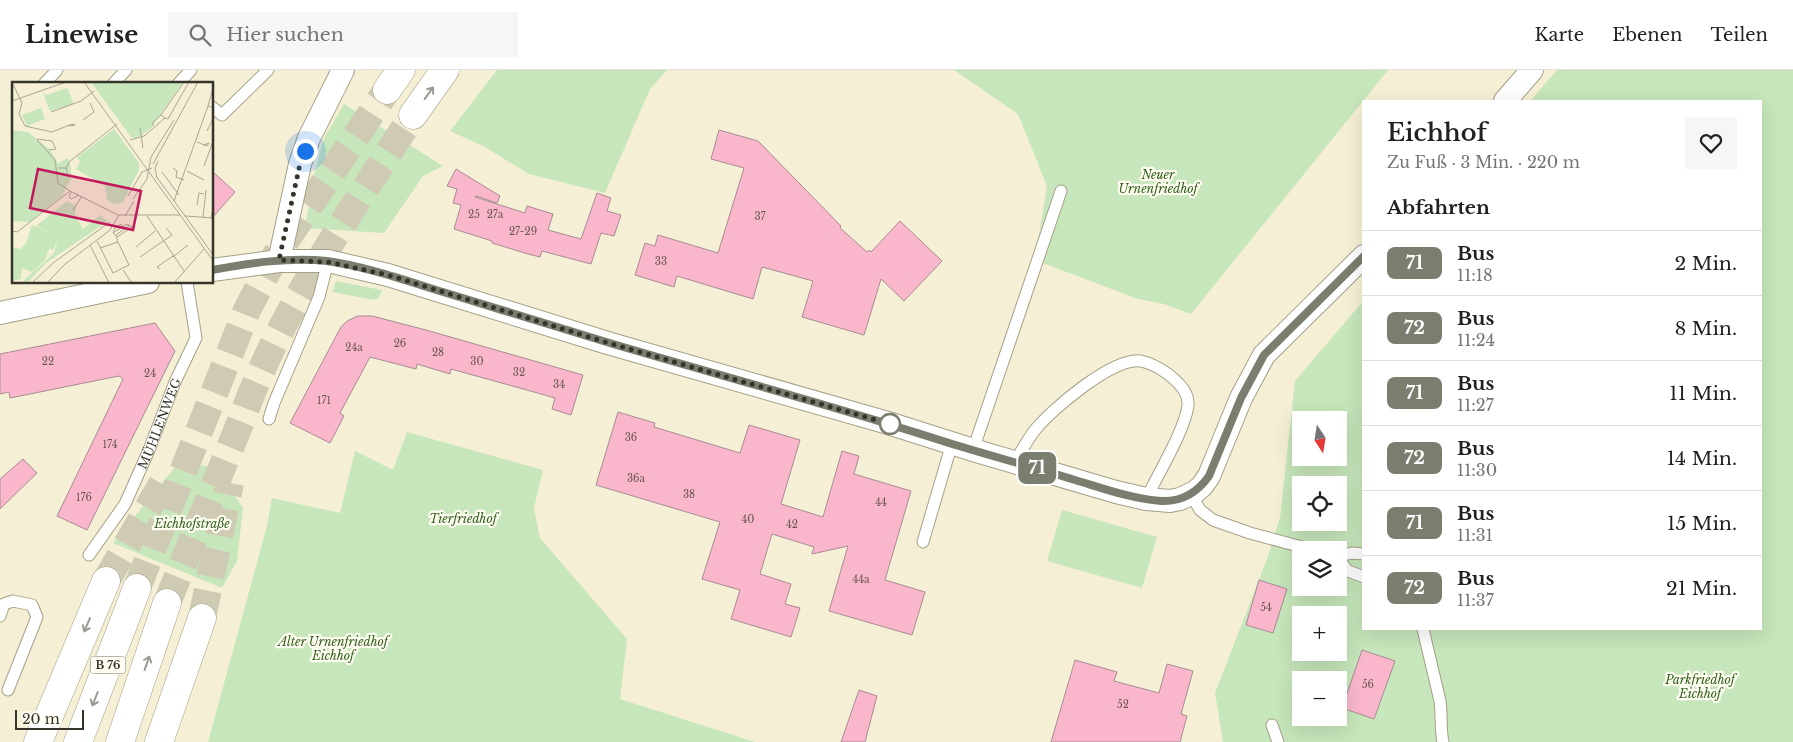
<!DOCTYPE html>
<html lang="de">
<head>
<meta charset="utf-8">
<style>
  body { margin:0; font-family:"Libre Baskerville",serif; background:#f6f6f6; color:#202124; height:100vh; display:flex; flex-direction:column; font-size:19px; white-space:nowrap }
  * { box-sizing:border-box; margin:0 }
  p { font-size:16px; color:#757577 }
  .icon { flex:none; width:28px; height:28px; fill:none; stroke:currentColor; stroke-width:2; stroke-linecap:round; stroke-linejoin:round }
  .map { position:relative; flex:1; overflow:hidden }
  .side { position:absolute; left:1362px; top:30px; width:400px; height:530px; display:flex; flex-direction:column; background:#fff; border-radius:0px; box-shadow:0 5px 20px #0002 }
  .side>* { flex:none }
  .badge { padding:0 10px; border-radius:8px; font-size:18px; line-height:32px }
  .needle { width:32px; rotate:168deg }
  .fabs { position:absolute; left:1292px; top:341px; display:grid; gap:10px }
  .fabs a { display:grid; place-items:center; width:55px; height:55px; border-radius:0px; background:#fff; box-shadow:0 5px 20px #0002; font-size:25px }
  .scale { position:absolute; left:15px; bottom:12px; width:69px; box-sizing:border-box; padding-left:5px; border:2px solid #36342a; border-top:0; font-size:14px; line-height:18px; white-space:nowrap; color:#36342a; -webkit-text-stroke:4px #fffdf2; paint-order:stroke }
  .you { position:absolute; width:25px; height:25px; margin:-12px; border:4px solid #fff; border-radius:50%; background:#1a73e8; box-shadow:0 0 0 8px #1a73e833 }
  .map>.badge { position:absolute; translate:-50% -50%; box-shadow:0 0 0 2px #fff }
  h2 { padding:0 25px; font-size:19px; line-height:45px }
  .round { display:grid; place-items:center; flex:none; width:52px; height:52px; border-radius:0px; background:#f6f6f6 }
  .overview { display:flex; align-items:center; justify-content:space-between; height:85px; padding:0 25px }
  h1 { font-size:24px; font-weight:600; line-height:38px }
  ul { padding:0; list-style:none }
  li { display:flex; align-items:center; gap:15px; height:65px; padding:0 25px; border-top:1px solid #e0e0e0 }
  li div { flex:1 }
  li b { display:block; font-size:19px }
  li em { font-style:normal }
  li .badge { min-width:55px; font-weight:700; text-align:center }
  header { display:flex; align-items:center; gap:30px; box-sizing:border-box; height:70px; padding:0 25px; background:#fff; border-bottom:1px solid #e0e0e0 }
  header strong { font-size:24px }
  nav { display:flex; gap:28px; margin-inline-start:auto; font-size:18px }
  .search { width:350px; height:45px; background:#f6f6f6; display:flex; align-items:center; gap:12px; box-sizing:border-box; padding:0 18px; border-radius:0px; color:#757577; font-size:19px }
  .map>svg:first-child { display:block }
  .green { fill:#c7e6bb; fill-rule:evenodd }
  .building { fill:#fab7cc; stroke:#a78b93 }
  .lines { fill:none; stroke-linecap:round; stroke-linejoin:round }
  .trunk-tunnel { stroke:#cfcab3; stroke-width:28; stroke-dasharray:28 14; stroke-linecap:butt }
  .service-casing { stroke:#a5a087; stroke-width:13 }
  .minor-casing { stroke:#a5a087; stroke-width:24 }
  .trunk-casing { stroke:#a5a087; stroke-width:29 }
  .service { stroke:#fff; stroke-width:11 }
  .minor { stroke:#fff; stroke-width:22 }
  .trunk { stroke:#fff; stroke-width:28 }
  .oneway { stroke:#9a9a94 }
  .line-casing { stroke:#fff; stroke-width:11 }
  .line { stroke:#797e6f; stroke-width:8 }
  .walk { stroke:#36342a; stroke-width:5; stroke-dasharray:0 9 }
  .stop-dot { fill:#fff; stroke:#797e6f; stroke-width:2.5 }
  .labels { text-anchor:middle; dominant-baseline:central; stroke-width:4.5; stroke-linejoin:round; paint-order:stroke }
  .number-label { font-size:10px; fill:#675552 }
  .shield { fill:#fffdf2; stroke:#727066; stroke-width:1 }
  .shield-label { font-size:11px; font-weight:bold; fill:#36342a }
  .park-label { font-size:12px; font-style:italic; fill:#305f1a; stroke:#fffdf2 }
  .street-label { font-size:12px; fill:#36342a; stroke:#fffdf2 }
  .inset-road { fill:none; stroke:#a9a591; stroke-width:1 }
  .view { fill:#c2185b; fill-opacity:0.15; stroke:#c2185b; stroke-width:2.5 }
  .inset-edge { fill:none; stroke:#36342a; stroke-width:2.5 }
</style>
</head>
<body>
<header>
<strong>Linewise</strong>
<div class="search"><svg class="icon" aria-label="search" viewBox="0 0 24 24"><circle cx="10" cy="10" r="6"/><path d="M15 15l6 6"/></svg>Hier suchen</div>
<nav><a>Karte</a><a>Ebenen</a><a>Teilen</a></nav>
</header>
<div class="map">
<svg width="1793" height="672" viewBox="0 0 1793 672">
  <rect width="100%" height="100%" fill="#f5f0d5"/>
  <g class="green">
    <polygon points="497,0 667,0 650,19 605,123 529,104 483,76 450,61"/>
    <polygon points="954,0 1388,0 1191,244 1164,234 1138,229 1035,190 1047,116 1018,44"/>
    <path d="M1557 0H1793V672H1223L1215 623 1267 489 1280 448 1295 311 1364 230V559H1761V31H1530ZM1301 350H1339V388H1301ZM1301 415H1339V452H1301ZM1301 480H1339V518H1301ZM1301 545H1339V582H1301ZM1301 610H1339V648H1301Z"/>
    <polygon points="344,34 443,96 423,106 384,163 305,158 314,105 324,68"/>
    <polygon points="336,211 382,220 379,228 374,230 332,222"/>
    <polygon points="407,362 543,400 534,438 540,468 627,569 620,629 755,672 208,672 267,456 272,428 340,443 355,381 393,400"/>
    <polygon points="180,391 216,398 243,438 237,491 222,518 113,473"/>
    <polygon points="1062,440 1157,467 1142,518 1047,491"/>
  </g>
  <g class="building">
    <polygon points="719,60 758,71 841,156 840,158 867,182 869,180 871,182 900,151 942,191 904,231 881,209 864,265 802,247 813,211 762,197 753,229 677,206 674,217 635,205 645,173 655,176 658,165 718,183 744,98 711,89"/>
    <polygon points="456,99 500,126 497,133 476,126 475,127 525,143 527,136 553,144 548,160 581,169 597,123 611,128 607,141 621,145 614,166 601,163 591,194 542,181 540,187 528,184 492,173 492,171 454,159 461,135 453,133 457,119 447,116"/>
    <polygon points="212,101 235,122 212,148"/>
    <polygon points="358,246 372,246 426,260 583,305 571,345 552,339 555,328 534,322 451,299 450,304 417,294 416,299 370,287 340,343 344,346 330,373 290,353 341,257 347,251"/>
    <polygon points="155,253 175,281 87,460 57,446 123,309 119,306 10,328 9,322 0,324 0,284"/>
    <polygon points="618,342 655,353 654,357 740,383 749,355 800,370 781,434 823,447 842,381 859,386 854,404 911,421 885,510 925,522 912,565 829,541 848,476 812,484 814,477 772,464 760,504 791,514 785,534 800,538 791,567 731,549 740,520 702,509 720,452 596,415"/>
    <polygon points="23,389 37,403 0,439 0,409"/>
    <polygon points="1259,510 1287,519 1273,563 1246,555"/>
    <polygon points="1362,580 1395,591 1374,649 1342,638"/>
    <polygon points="1075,590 1117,602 1114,611 1159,623 1167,594 1193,601 1181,644 1187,646 1180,672 1051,672"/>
    <polygon points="859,620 877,626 865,672 841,672"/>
  </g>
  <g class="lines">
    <g class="trunk-tunnel">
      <polyline points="106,511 165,409"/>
      <polyline points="137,518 247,240 276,185 387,20"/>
      <path d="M167 533 243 346C282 237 351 142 413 45"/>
      <polyline points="202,548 230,413"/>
    </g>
    <defs>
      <g id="service">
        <polyline points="44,14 57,0"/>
        <polyline points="113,14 126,0"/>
        <polyline points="178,14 191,0"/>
        <polyline points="212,37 222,45 268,0"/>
        <polyline points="269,349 274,333 319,227 328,191"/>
        <polyline points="973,380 1061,121"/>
        <path d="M1015 392C1021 382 1027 370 1035 360 1052 339 1113 287 1141 291 1150 293 1161 299 1168 304 1178 312 1189 322 1188 335 1186 358 1157 406 1146 429"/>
        <polyline points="1191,424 1200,440 1213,450 1250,463 1313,480"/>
        <polyline points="923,472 952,373"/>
        <path id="s1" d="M89 485 125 434 149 380 175 312 196 268 187 212"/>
        <polyline points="1339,486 1352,483 1364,484"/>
        <polyline points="1339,490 1348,501 1364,507"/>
        <polyline points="0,546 4,534 13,531 32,535 37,547 8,620"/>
        <path d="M1423 559 1440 631C1442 645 1440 658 1443 672"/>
        <polyline points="1272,655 1278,672"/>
      </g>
      <g id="minor">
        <polyline points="1505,31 1532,0"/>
        <polyline points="279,191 300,94 309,68 343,0"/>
        <polyline points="212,200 279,191 328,191 388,205 611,274 888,353 973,380 1116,422 1146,429 1170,431 1180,429 1195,422 1202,416 1209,406 1241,328 1264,285 1364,186"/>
        <polyline points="0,243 148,212"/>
      </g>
      <g id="trunk">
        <polyline points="387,20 401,0"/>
        <polyline points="413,45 445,0"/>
        <polyline points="38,672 106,511"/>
        <polyline points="78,672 137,518"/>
        <polyline points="120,672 167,533"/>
        <polyline points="159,672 202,548"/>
      </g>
    </defs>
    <use href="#service" class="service-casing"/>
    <use href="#minor" class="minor-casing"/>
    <use href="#trunk" class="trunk-casing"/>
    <use href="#service" class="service"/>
    <use href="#minor" class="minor"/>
    <use href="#trunk" class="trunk"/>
  </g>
  <defs><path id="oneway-shaft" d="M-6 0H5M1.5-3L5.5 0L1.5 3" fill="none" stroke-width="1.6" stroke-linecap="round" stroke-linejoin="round" transform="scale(1.25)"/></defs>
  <g class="oneway">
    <use href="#oneway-shaft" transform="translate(429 23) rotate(-54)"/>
    <use href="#oneway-shaft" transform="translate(87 555) rotate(113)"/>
    <use href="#oneway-shaft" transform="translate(147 593) rotate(-71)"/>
    <use href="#oneway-shaft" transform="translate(95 629) rotate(111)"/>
  </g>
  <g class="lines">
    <defs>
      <path id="line" d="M212 200C250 193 289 187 327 191 364 196 407 211 443 222 500 239 556 257 613 274 725 307 838 337 949 373 991 386 1033 397 1075 410 1102 418 1132 429 1161 431 1182 432 1197 423 1209 406L1241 328 1264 285 1364 186"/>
    </defs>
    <use href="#line" class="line-casing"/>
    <use href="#line" class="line"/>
    <polyline class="walk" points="305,81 300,94 279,190 328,192 388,205 612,274 890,354"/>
  </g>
  <circle class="stop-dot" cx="890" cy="354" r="10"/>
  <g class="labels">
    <g class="number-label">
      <text x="474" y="144">25</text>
      <text x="495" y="144">27a</text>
      <text x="760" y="146">37</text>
      <text x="523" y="161">27-29</text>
      <text x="661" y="191">33</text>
      <text x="400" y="273">26</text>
      <text x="354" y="277">24a</text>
      <text x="438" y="282">28</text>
      <text x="48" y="291">22</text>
      <text x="477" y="291">30</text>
      <text x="519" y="302">32</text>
      <text x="150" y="303">24</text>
      <text x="559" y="314">34</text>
      <text x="324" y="330">171</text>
      <text x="631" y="367">36</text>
      <text x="110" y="374">174</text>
      <text x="636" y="408">36a</text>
      <text x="689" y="424">38</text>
      <text x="84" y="427">176</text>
      <text x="881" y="432">44</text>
      <text x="748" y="449">40</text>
      <text x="792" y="454">42</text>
      <text x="861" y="509">44a</text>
      <text x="1266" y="537">54</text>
      <text x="1368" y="614">56</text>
      <text x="1123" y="634">52</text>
    </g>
    <rect class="shield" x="90.5" y="586.5" width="35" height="17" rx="4"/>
    <g class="shield-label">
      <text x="108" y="595">B 76</text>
    </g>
    <g class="park-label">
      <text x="1158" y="104">Neuer<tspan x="1158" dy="14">Urnenfriedhof</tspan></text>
      <text x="463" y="448">Tierfriedhof</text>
      <text x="192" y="453">Eichhofstraße</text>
      <text x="333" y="571">Alter Urnenfriedhof<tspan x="333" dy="14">Eichhof</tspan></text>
      <text x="1700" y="609">Parkfriedhof<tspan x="1700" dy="14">Eichhof</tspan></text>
    </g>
    <g class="street-label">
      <text stroke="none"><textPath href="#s1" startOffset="150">MÜHLENWEG</textPath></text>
    </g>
  </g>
  <g transform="translate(12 12)">
    <rect width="201" height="201" fill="#f5f0d5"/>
    <path d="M79 0H171L138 47 125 56 119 55ZM55 6 62 22 38 29 31 11 35 13ZM29 26 33 37 15 44 10 33ZM102 47 127 81V88L111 120 102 122 95 118 93 104 64 87 68 80 65 75ZM0 48 16 50 37 67 46 81 56 76 59 86V97L50 114 17 140 0 139ZM55 119 64 124 63 133 71 147 88 133 96 139 34 181 15 201H9L42 171 46 156 41 168 37 167 33 178 20 190 10 186 9 197 0 199V165L8 167 14 162 20 143 47 155 24 144Z" fill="#c7e6bb"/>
    <path class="inset-road" d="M0 0 10 21 7 32 13 44 40 50 60 42 63 43 57 44M72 0 202 180M0 19 54 0M196 24 202 3M39 30 69 19 82 9M149 33 172 0M71 38 82 30 78 21M141 44V40L149 33 153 36M128 46 131 66M195 49 202 35M25 57 40 59 44 67 37 68M25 58 43 78 46 101 58 109M118 58 132 54 153 36 156 37 177 0M185 60 195 64 197 61 192 63M141 82 186 0M192 84 202 57M46 86H54L56 94M161 86 165 89 164 95 172 98M54 87 57 80 105 42M175 89 192 98M150 90 167 113M144 94 202 174M145 96 143 86 146 79M58 109 106 133H168M60 109 57 114 59 117 67 113M116 114 130 90 140 86M121 117 135 97 139 75 162 38M162 119 196 24 202 26M185 123 187 111 192 112M61 128 70 114M113 134 122 119M135 134 172 189M173 134 202 136M191 135 194 108M199 136 202 121M0 149 5 150 58 109M101 151 103 146 109 142 111 145M104 153 118 143M85 159 101 191 117 183 106 160 88 166M105 160V155L120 145 115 142 101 151 105 155M78 163 97 201M124 165 143 149M128 175 160 153 154 146M161 175 176 163M148 187 145 185 161 174M111 188 120 201M20 201 41 181 98 140M35 201 52 183 98 148 107 133M162 201 192 167"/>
    <path class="view" d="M26 87 129 109 121 148 18 126Z"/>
    <rect width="201" height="201" class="inset-edge"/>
  </g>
</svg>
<div class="fabs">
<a><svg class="needle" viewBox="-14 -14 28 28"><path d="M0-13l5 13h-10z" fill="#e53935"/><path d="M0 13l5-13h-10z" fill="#757577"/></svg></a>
<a><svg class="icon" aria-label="locate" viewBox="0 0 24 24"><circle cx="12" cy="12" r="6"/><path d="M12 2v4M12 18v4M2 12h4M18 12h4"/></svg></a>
<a><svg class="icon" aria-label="layers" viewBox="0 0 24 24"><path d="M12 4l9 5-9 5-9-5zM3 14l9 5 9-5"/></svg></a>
<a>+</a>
<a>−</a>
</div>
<div class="scale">20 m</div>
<div class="you" style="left:305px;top:81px"></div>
<b class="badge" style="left:1037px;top:398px;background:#797e6f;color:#fff">71</b>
<section class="side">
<div class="overview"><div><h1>Eichhof</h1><p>Zu Fuß · 3 Min. · 220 m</p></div><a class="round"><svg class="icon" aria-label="heart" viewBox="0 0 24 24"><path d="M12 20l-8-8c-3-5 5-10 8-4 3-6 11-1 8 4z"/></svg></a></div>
<h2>Abfahrten</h2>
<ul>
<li><span class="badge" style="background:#797e6f;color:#fff">71</span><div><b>Bus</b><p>11:18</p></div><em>2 Min.</em></li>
<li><span class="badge" style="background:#797e6f;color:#fff">72</span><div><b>Bus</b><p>11:24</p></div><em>8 Min.</em></li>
<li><span class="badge" style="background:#797e6f;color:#fff">71</span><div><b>Bus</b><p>11:27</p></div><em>11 Min.</em></li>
<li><span class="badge" style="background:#797e6f;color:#fff">72</span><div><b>Bus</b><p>11:30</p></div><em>14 Min.</em></li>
<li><span class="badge" style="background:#797e6f;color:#fff">71</span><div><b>Bus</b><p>11:31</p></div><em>15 Min.</em></li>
<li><span class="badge" style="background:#797e6f;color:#fff">72</span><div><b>Bus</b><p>11:37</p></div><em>21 Min.</em></li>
</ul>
</section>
</div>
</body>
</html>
